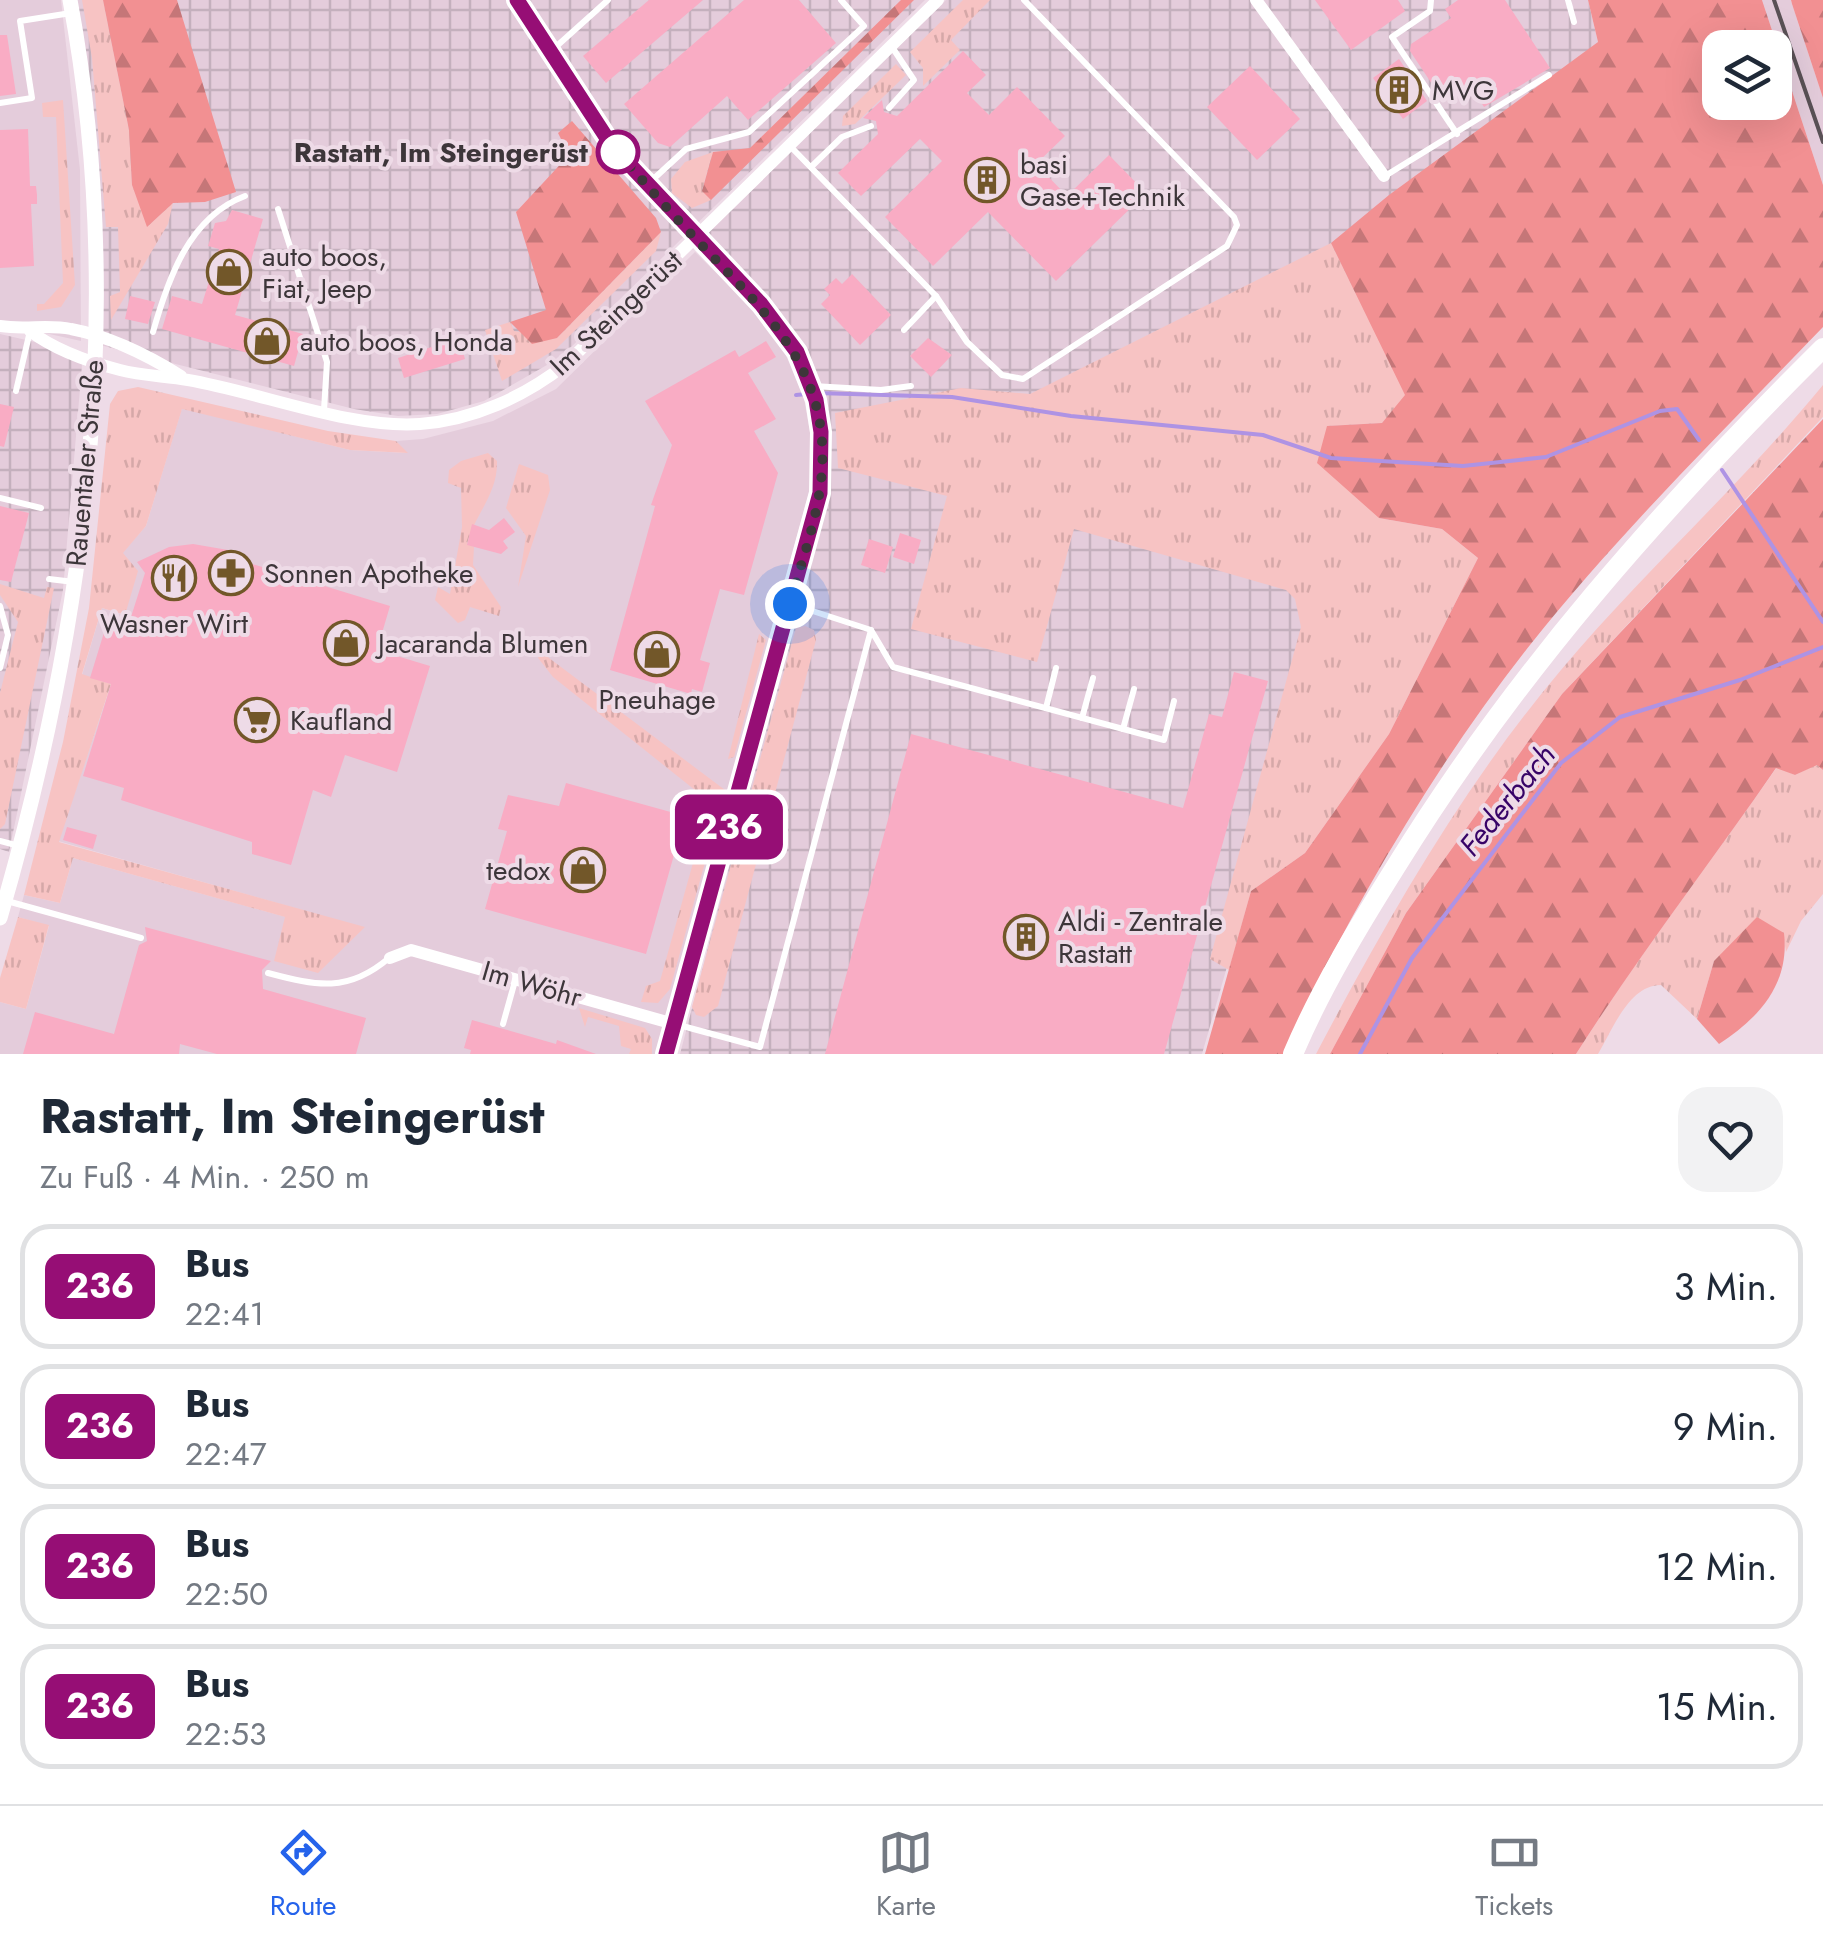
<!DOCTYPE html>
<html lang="de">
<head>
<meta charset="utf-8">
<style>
  body { margin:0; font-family:Jost,sans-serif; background:#f2f2f3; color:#1f2937; height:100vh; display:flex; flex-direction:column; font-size:38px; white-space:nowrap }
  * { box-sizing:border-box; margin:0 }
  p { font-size:32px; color:#747a83 }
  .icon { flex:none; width:55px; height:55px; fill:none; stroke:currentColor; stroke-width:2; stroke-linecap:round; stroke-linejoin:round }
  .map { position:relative; height:1054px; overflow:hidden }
  .sheet { display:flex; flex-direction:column; background:#fff; flex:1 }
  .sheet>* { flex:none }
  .badge { padding:0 20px; border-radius:15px; font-size:35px; line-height:65px }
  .fabs { position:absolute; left:1702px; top:30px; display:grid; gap:20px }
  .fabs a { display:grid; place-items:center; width:90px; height:90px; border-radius:20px; background:#fff; box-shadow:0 10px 40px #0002; font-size:50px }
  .you { position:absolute; width:50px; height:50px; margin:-25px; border:8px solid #fff; border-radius:50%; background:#1a73e8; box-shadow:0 0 0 15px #1a73e833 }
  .map>.badge { position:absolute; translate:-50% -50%; box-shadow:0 0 0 5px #fff }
  .round { display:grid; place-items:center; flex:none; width:105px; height:105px; border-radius:30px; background:#f2f2f3 }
  .overview { display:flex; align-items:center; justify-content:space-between; height:170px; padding:0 40px }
  h1 { font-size:48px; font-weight:700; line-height:75px }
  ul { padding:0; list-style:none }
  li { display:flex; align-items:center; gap:30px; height:125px; margin:0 20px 15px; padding:0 20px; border:5px solid #e0e1e3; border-radius:30px }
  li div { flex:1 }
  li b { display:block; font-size:38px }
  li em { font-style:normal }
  li .badge { min-width:110px; font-weight:700; text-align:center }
  .dock { display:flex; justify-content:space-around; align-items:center; height:140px; border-top:2px solid #e0e1e3; background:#fff; font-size:28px; color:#747a83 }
  .dock a { display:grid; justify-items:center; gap:5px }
  .dock .on { color:#2563eb }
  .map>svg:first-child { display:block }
  .built { fill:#e4ccdb }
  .industrial { fill:url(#industrial-grid) }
  .grass { fill:url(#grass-tufts) }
  .forest { fill:url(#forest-firs); fill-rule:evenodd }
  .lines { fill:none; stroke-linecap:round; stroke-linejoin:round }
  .stream { stroke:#ae93e4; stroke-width:4 }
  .building { fill:#f9acc4 }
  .service { stroke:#fff; stroke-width:6 }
  .minor { stroke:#fff; stroke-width:12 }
  .tertiary { stroke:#fff; stroke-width:15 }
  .primary { stroke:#fff; stroke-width:20 }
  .rail { stroke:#5a5156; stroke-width:4 }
  .line-casing { stroke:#fff; stroke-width:22 }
  .line { stroke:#960e75; stroke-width:15 }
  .walk { stroke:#3d363a; stroke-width:10; stroke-dasharray:0 18 }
  .stop-dot { fill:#fff; stroke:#960e75; stroke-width:5 }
  .labels { text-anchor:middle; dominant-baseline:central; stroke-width:8; stroke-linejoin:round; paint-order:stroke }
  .poi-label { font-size:28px; fill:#3d363a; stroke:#eedbe7; text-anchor:start }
  .stop-label { font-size:28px; font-weight:bold; fill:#3d363a; stroke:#eedbe7; text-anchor:end }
  .street-label { font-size:28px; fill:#3d363a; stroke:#eedbe7 }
  .water-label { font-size:30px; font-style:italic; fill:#370367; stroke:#eedbe7 }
</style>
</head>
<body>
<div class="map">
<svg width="1823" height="1054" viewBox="0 0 1823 1054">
  <defs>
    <pattern id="industrial-grid" width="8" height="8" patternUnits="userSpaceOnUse" patternTransform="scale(2.5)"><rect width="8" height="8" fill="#e4ccdb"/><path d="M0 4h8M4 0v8" fill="none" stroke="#c4b0bd"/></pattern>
    <pattern id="grass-tufts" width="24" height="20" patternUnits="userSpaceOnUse" patternTransform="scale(2.5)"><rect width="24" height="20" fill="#f7c3c3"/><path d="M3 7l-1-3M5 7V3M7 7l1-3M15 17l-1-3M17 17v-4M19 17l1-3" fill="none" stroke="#d5a8a8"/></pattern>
    <pattern id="forest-firs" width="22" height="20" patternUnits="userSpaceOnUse" patternTransform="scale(2.5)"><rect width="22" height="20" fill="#f29092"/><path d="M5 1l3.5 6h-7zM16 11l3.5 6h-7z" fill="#c57678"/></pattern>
  </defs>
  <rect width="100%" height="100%" fill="#eedbe7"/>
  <g class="built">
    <polygon points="0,0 61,0 80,170 81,341 0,323"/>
    <polygon points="1762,0 1791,0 1792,4 1823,98 1823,185"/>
    <polygon points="695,252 758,314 782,346 804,398 813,450 812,481 656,1054 0,1054 0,1002 26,1009 49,926 18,917 24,895 60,903 73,858 286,917 365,928 58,841 111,685 82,675 102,608 124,615 122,553 146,526 182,408 350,450 406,453 396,441 423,439 493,421 556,389"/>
  </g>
  <g class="industrial">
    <polygon points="70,0 925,0 561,357 484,401 437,414 398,416 354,409 96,344 92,173"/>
    <polygon points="946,0 1588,0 1598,42 1287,757 1202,1054 680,1054 830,483 829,418 812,360 784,318 704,236"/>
    <polygon points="0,334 83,353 63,590 9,852 0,849"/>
  </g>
  <g class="grass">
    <polygon points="82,0 103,0 129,130 132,185 148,226 173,203 168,224 111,320 110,296 120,292 118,227 106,227 92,58"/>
    <polygon points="963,0 990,0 951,40 960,50 923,86 923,68 910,52"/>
    <polygon points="896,64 906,75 855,124 842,126 843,116"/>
    <polygon points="63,100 75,285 61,307 37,311 37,304 44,304 63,283 56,117 43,117 42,103"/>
    <polygon points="713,152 702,190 711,200 692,208 672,193 671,179 685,162"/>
    <polygon points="661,232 656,251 556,349 502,381 485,330 510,322 514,331 557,338"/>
    <polygon points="1331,243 1406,395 1382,423 1328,426 1379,518 1442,529 1478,558 1389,734 1305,853 1251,891 1229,970 1210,959 1301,627 1295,599 1286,590 1074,529 1037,662 911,629 947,496 838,468 835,413 961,388 1030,394"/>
    <path d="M1823 385V417L1562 694 1406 913 1330 1054H1316C1386 921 1463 786 1561 670 1644 571 1741 485 1823 385Z"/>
    <polygon points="138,387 328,431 396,441 408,453 350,450 182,409 146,526 123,553 138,571 125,615 102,608 82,674 111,684 59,842 365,927 318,973 274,961 285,917 73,858 60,903 24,895 63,742 89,608 110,404 118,391"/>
    <path d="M488 453 497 461C498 495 474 515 467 544L474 547 473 565 501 607 499 616 470 607 465 620 458 623 435 600 438 587 450 594 462 527 461 488 448 483 449 470 461 461Z"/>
    <polygon points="519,464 548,475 550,490 518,587 526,536 506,508"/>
    <polygon points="0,584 44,598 47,587 54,588 5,824 0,829 0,693 18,622 0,595"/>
    <polygon points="805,626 814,630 816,640 718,1006 704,1017 696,1015 692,1007 796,628"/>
    <polygon points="759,634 766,640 734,757 728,759"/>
    <polygon points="542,647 549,658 725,790 670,989 658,1003 641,1002 646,986 660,981 710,802 553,677 538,658"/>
    <path d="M1817 764 1823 770V894L1801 921 1786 952 1783 933 1714 961 1697 1019 1661 985C1629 985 1613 1029 1598 1054H1576C1639 955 1710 863 1777 767L1795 775Z"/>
    <polygon points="18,917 49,925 26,1009 0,1002 0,978"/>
    <polygon points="579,1008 645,1028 652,1039 652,1054 629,1054 631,1049 621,1046 619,1026 588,1017 585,1027"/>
  </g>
  <g class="forest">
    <polygon points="103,0 177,0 236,192 205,202 173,203 147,227 132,185 129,130"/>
    <polygon points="901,0 914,0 711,200 702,191 713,152 750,148"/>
    <path d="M1588 0H1762L1823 185V327C1723 431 1620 532 1530 645 1432 769 1350 911 1283 1054H1205L1251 891 1305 853 1389 734 1478 558 1442 529 1379 518 1317 463 1327 426 1382 423 1405 395 1331 243 1389 195 1598 42ZM1720 48H1775V102H1720Z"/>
    <polygon points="1791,0 1823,0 1823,98 1792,4"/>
    <polygon points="572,121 656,218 661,232 557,338 532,344 510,322 546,310 516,212 569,155 558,133"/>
    <path d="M1823 419V770L1817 765 1795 775 1776 768C1710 864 1639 955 1576 1054H1330L1406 913 1562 694Z"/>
    <path d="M1757 917 1784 933C1790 984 1759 1018 1719 1044L1697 1019 1714 961Z"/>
  </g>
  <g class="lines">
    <g class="stream">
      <polyline points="817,393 952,397 1071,416 1263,435 1331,458 1463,466 1546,457 1660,411 1677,409 1699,440"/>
      <polyline points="796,395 807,394"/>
      <polyline points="1722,470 1823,622"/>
      <polyline points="1360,1054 1412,958 1561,763 1620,717 1740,680 1823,647"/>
    </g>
  </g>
  <g class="building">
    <polygon points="649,0 703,0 606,83 583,56"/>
    <polygon points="744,0 799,0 836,43 748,120 727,96 670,147 658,143 624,104"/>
    <polygon points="1315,0 1398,0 1405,11 1351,50"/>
    <polygon points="1458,0 1505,0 1550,68 1484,107 1471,86 1448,101 1441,90 1438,93 1410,51 1411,44 1451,18 1445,9"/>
    <polygon points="0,35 7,35 16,94 0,96"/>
    <polygon points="963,51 986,75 967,93 989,115 1017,87 1065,136 1036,164 1067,196 1109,155 1146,193 1056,281 988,212 933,266 885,217 942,161 920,139 861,196 838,173 878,134 876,121 863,118 882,100 884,112 897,116"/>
    <polygon points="1399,59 1427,101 1403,119 1373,78"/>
    <polygon points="1250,66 1300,119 1257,160 1207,107"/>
    <polygon points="28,129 30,186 36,186 37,195 37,204 31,204 34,266 0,268 0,130"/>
    <polygon points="232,210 263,219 235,315 303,334 294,366 162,329 172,296 202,304 219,249 208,246 215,223 226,221"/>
    <polygon points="852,274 891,315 860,345 821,304 830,295 824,289 836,278 842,284"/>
    <polygon points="130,296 155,302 148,324 125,319"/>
    <polygon points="459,338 465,359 404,378 398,358"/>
    <polygon points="928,338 952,355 931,377 910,356"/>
    <polygon points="766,341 776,357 748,373 776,419 754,431 778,473 744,595 720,589 700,660 710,663 702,692 692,689 691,694 610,670 655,506 651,505 672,445 645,401 735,350 739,357"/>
    <polygon points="0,404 14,407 4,447 0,446"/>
    <polygon points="0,506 29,513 11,582 0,580"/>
    <polygon points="504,518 515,532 503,541 508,548 501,554 467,545 472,524 489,530"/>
    <polygon points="900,533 921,540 914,564 893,557"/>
    <polygon points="869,539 893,547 885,573 861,565"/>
    <polygon points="193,544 228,550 226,556 390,606 377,650 430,666 397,772 345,755 331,797 313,790 291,865 252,854 252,842 121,800 124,788 83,776 111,684 90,678 110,613 130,620 145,573 137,562 169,547"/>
    <polygon points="1234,672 1268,681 1164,1054 825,1054 911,734 1183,808 1209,714 1222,717"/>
    <polygon points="566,783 685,816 646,954 485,909 507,831 498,829 508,795 559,806"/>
    <polygon points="67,827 97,835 93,849 63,840"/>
    <polygon points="145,927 271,961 262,970 263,989 366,1018 356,1054 217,1054 180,1044 179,1054 23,1054 35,1012 114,1034 139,945 147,941"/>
    <polygon points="472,1020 556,1044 557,1040 596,1054 470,1054 471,1050 464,1048"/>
  </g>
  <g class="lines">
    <g class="service">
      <polyline points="1431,0 1430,11 1392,37 1457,134"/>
      <polyline points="1568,0 1574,22"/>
      <polyline points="549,53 608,0"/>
      <polyline points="0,103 32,98 20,21 71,13"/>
      <polyline points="889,108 914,80 892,47"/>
      <polyline points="791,147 936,296 967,342 1002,375 1023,379 1227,246 1237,225 1234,217 1024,0"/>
      <polyline points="811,167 842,137 871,126"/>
      <polyline points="1385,176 1549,75"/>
      <polyline points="648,184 686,149 749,132 864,26 841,0"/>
      <polyline points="278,209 327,362 324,410"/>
      <polyline points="904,330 936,296"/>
      <path d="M153 332C168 279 189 217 245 196"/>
      <polyline points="813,386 881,390 911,386"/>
      <polyline points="16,391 30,331"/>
      <polyline points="0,498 41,508"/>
      <polyline points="49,579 74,582"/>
      <polyline points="791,604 871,630 893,667 1164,740 1174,701"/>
      <polyline points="0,606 8,635 0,668"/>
      <polyline points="1046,708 1056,668"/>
      <polyline points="1082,718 1093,678"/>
      <polyline points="1123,729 1134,689"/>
      <polyline points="0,841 19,846"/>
      <polyline points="7,901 141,938"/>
      <path d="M268 973C317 986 348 993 389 958"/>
      <polyline points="503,1024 515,981"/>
      <polyline points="675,1024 760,1047 871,630"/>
    </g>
    <g class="minor">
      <polyline points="517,0 612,146 761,304 797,352 816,400 821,432 820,493 666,1054"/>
      <polyline points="1256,0 1384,176"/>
      <path d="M0 326C25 330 48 324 71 329 108 336 149 356 181 376"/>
      <path d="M30 331C55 350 89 362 120 370 142 376 166 376 188 380 259 392 350 429 420 424 473 420 524 397 566 364L938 0"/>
      <polyline points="390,958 411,950 674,1024"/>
    </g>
    <path class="tertiary" d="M0 918C86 623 127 305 70 0"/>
    <path class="primary" d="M1293 1054C1320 990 1358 927 1395 868 1516 672 1660 510 1823 348"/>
    <polyline class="rail" points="1774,0 1823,142"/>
  </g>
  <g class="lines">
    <defs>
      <polyline id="line" points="517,0 612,146 761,304 797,352 816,400 821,432 820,493 666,1054"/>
    </defs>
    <use href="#line" class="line-casing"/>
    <use href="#line" class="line"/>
    <path class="walk" d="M618 152 612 146C640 177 666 208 694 237 760 307 829 365 822 470 819 515 802 560 790 604"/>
  </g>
  <defs>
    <symbol id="building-ring" viewBox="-11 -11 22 22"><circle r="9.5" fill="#eedbe7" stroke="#725729" stroke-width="1.5"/><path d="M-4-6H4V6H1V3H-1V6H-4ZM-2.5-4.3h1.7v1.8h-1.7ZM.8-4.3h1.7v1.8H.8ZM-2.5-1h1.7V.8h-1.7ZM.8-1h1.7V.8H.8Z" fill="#725729"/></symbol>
    <symbol id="shop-ring" viewBox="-11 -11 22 22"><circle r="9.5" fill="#eedbe7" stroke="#725729" stroke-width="1.5"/><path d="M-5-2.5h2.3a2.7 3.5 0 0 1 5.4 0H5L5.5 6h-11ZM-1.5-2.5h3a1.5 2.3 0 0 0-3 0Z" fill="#725729"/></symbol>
    <symbol id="pharmacy-ring" viewBox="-11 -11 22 22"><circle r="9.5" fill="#eedbe7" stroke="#725729" stroke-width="1.5"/><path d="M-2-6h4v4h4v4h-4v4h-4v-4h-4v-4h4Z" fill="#725729"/></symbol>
    <symbol id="restaurant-ring" viewBox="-11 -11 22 22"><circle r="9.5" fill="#eedbe7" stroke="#725729" stroke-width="1.5"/><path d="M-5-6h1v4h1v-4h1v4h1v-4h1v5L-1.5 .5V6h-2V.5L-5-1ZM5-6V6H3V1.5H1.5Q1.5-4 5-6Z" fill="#725729"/></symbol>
    <symbol id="supermarket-ring" viewBox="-11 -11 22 22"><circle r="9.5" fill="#eedbe7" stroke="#725729" stroke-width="1.5"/><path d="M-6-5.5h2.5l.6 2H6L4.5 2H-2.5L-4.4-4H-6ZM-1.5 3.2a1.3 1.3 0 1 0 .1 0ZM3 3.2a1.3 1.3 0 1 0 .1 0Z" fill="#725729"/></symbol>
  </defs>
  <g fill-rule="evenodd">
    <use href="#building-ring" x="1374" y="65" width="50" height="50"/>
    <use href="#building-ring" x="962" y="155" width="50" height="50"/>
    <use href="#shop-ring" x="204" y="247" width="50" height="50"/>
    <use href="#shop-ring" x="242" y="316" width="50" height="50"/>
    <use href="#pharmacy-ring" x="206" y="548" width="50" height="50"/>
    <use href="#restaurant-ring" x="149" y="553" width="50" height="50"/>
    <use href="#shop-ring" x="321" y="618" width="50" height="50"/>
    <use href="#shop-ring" x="632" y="629" width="50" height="50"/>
    <use href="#supermarket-ring" x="232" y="695" width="50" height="50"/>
    <use href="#shop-ring" x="558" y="845" width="50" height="50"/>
    <use href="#building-ring" x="1001" y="912" width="50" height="50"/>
  </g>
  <circle class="stop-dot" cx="618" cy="152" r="20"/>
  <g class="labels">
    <g class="poi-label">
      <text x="1432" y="90">MVG</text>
      <text x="1020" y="164">basi<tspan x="1020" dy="32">Gase+Technik</tspan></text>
      <text x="262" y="256">auto boos,<tspan x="262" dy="32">Fiat, Jeep</tspan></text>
      <text x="300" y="341">auto boos, Honda</text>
      <text x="264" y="573">Sonnen Apotheke</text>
      <text x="174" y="623" text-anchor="middle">Wasner Wirt</text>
      <text x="378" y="643">Jacaranda Blumen</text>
      <text x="657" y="699" text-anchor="middle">Pneuhage</text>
      <text x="290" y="720">Kaufland</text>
      <text x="550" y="870" text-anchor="end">tedox</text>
      <text x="1058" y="921">Aldi - Zentrale<tspan x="1058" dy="32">Rastatt</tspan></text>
    </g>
    <g class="stop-label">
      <text x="588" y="152">Rastatt, Im Steingerüst</text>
    </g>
    <g class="street-label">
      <text transform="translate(616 313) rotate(-43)">Im Steingerüst</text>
      <text transform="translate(85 463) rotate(-85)">Rauentaler Straße</text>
      <text transform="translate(532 984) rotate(16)">Im Wöhr</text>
    </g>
    <g class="water-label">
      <text transform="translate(1507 800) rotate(-51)">Federbach</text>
    </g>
  </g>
</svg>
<div class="fabs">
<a><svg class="icon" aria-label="layers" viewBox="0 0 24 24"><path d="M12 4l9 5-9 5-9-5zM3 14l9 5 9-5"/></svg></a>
</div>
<div class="you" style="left:790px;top:604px"></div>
<b class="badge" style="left:729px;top:827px;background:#960e75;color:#fff">236</b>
</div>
<section class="sheet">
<div class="overview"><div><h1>Rastatt, Im Steingerüst</h1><p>Zu Fuß · 4 Min. · 250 m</p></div><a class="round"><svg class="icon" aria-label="heart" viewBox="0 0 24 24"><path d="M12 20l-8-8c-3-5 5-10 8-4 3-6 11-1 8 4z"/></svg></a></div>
<ul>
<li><span class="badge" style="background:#960e75;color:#fff">236</span><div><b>Bus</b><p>22:41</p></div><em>3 Min.</em></li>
<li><span class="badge" style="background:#960e75;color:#fff">236</span><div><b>Bus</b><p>22:47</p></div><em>9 Min.</em></li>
<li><span class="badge" style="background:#960e75;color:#fff">236</span><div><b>Bus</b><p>22:50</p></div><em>12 Min.</em></li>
<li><span class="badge" style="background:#960e75;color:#fff">236</span><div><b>Bus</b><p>22:53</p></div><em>15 Min.</em></li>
</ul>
</section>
<nav class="dock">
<a class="on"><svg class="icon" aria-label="directions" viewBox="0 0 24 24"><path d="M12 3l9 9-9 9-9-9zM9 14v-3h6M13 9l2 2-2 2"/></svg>Route</a>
<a><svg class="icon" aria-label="map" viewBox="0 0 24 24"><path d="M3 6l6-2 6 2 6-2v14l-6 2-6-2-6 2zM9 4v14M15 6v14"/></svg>Karte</a>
<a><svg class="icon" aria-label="tickets" viewBox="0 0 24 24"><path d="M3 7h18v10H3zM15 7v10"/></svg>Tickets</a>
</nav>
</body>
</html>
